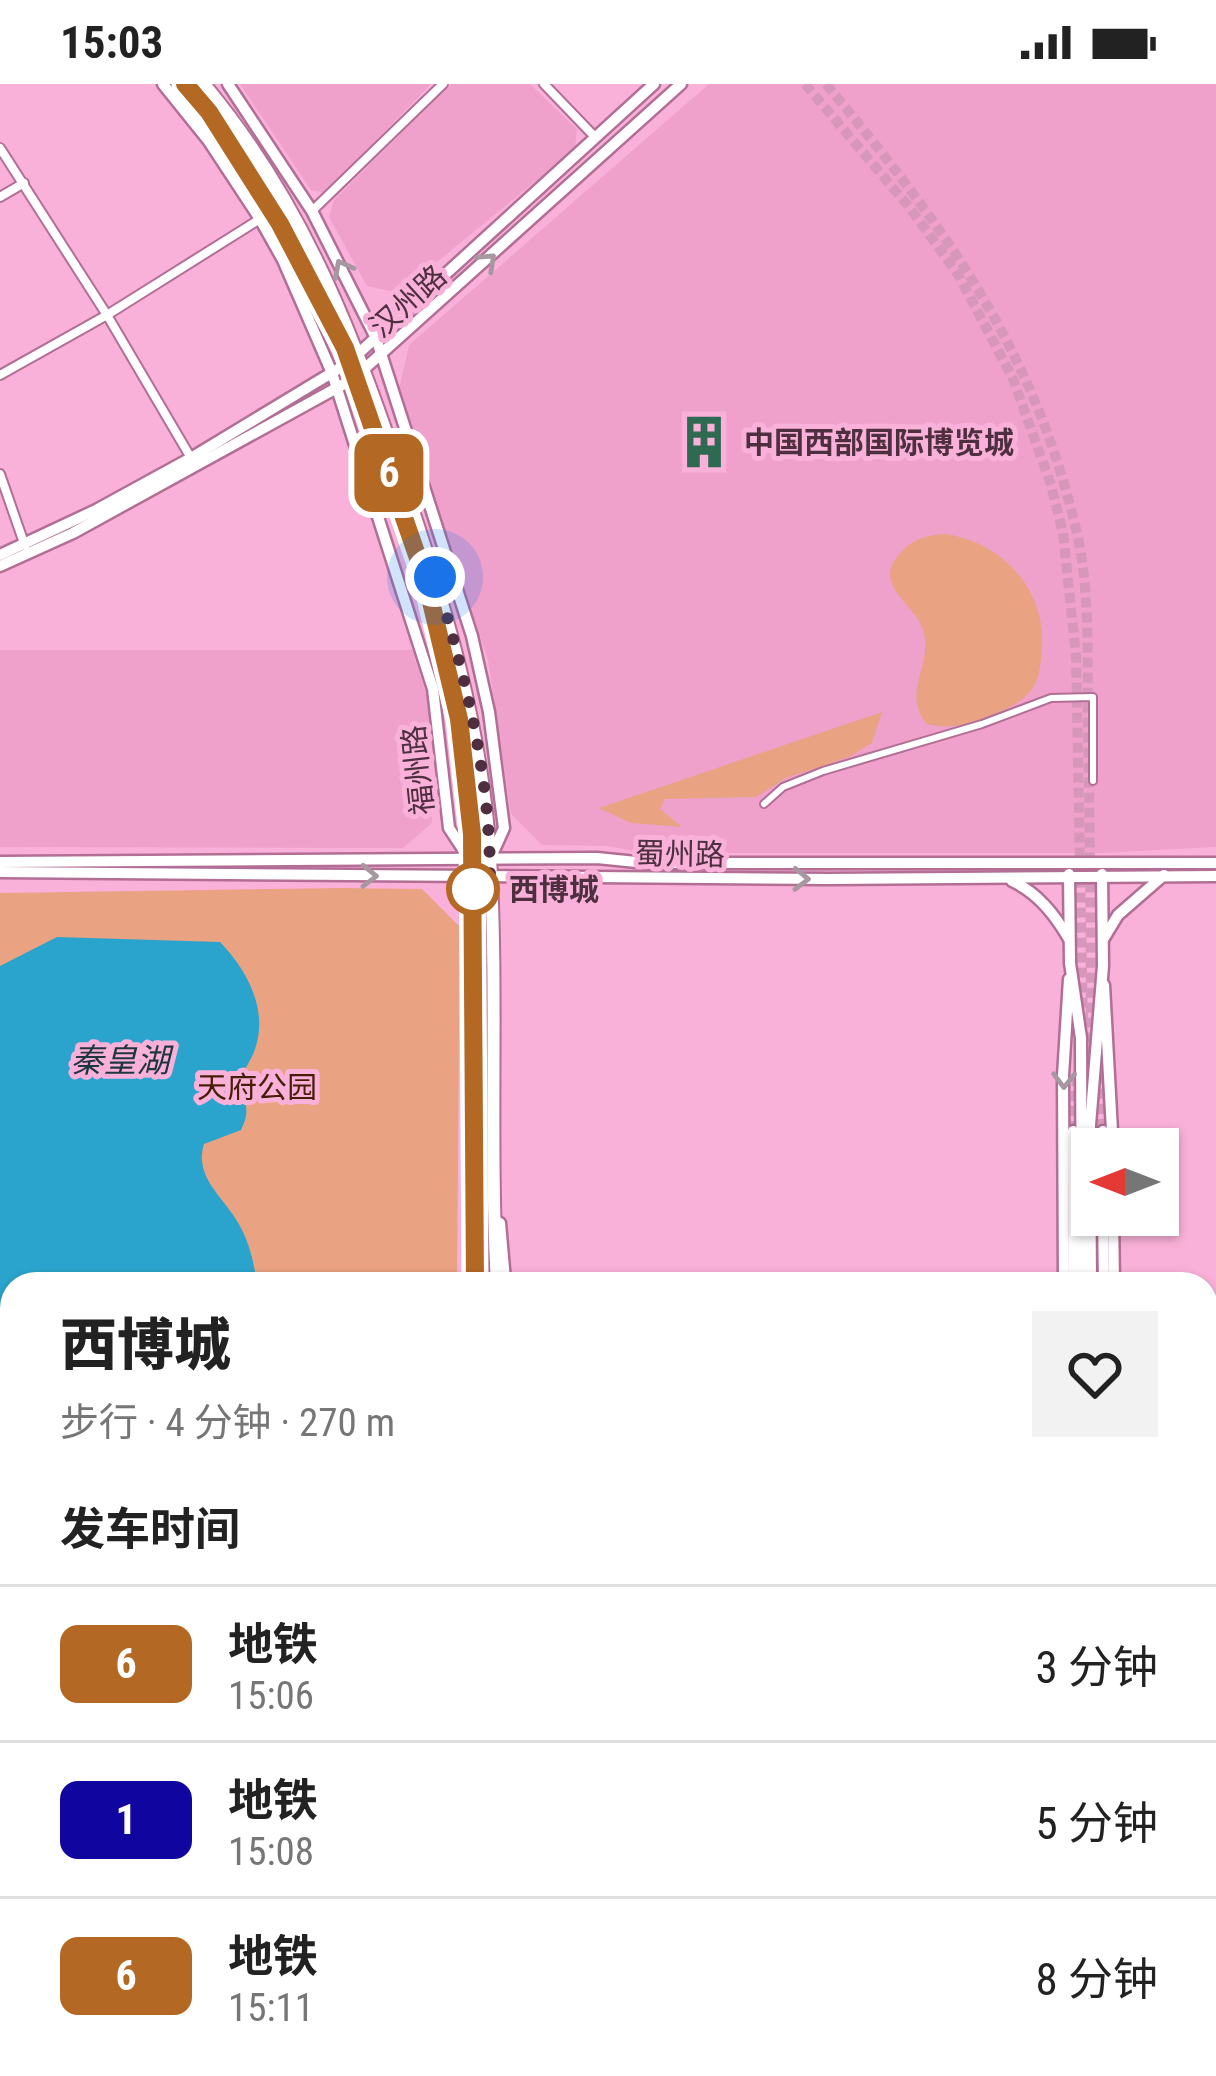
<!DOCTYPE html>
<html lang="zh">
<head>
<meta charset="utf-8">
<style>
  body { margin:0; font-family:"Roboto Condensed","Noto Sans SC",sans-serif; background:#f2f2f2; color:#222; height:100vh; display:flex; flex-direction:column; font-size:45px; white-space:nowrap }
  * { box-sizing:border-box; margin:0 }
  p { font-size:39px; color:#767676 }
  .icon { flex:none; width:66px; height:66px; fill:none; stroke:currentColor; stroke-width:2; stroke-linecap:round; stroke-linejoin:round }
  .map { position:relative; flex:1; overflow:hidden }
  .details { position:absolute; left:0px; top:1188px; width:1218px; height:804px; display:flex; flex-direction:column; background:#fff; border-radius:36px 36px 0 0; box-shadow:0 3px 9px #0004 }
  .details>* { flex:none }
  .badge { padding:0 24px; border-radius:18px; font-size:42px; line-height:78px }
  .needle { width:78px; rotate:270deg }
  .buttons { position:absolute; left:1071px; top:1044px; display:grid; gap:24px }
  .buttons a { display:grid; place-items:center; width:108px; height:108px; border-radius:0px; background:#fff; box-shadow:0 3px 9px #0004; font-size:60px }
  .you { position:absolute; width:60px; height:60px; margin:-30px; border:9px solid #fff; border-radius:50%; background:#1a73e8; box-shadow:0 0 0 18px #1a73e833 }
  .map>.badge { position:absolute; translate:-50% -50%; box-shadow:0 0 0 6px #fff }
  h2 { padding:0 60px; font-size:45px; line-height:108px }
  .round { display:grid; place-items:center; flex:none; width:126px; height:126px; border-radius:0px; background:#f2f2f2 }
  .headline { display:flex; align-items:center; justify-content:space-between; height:204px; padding:0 60px }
  h1 { font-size:57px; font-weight:800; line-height:90px }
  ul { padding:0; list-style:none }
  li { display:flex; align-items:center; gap:36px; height:156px; padding:0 60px; border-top:3px solid #e0e0e0 }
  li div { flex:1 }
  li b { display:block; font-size:45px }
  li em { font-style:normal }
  li .badge { min-width:132px; font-weight:700; text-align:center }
  .status { display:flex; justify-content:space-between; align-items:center; height:84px; padding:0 60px; background:#fff; direction:ltr }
  .status svg { height:33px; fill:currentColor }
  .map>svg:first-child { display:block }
  .built { fill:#efa1cc }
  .green { fill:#e9a282 }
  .water { fill:#2ba4cd }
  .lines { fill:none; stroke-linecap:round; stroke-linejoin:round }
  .stream { stroke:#2ba4cd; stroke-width:3 }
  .secondary-tunnel { stroke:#d797ba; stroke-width:10; stroke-dasharray:10 5; stroke-linecap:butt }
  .pedestrian-casing { stroke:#b26e94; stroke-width:10 }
  .minor-casing { stroke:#b26e94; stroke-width:12 }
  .tertiary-casing { stroke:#b26e94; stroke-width:15 }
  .secondary-casing { stroke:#b26e94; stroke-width:15 }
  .primary-casing { stroke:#b26e94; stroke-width:16 }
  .trunk-casing { stroke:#b26e94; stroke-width:18 }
  .pedestrian { stroke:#fff; stroke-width:6 }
  .minor { stroke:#fff; stroke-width:8 }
  .tertiary { stroke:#fff; stroke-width:10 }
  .secondary { stroke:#fff; stroke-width:10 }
  .primary { stroke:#fff; stroke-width:12 }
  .trunk { stroke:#fff; stroke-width:14 }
  .oneway { stroke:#a697a0 }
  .line-casing { stroke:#fff; stroke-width:27 }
  .line { stroke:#b36924; stroke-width:18 }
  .walk { stroke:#4d2f40; stroke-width:12; stroke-dasharray:0 21.6 }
  .stop-dot { fill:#fff; stroke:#b36924; stroke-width:6 }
  .labels { text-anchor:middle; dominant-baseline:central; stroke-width:10; stroke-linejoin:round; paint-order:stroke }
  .street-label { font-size:30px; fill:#4d2f40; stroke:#fab1d9 }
  .poi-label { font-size:30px; font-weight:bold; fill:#4d2f40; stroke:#fab1d9; text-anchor:start }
  .stop-label { font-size:30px; font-weight:bold; fill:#4d2f40; stroke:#fab1d9; text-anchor:start }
  .park-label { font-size:30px; fill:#461d07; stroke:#fab1d9 }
  .water-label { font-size:33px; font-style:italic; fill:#1e3640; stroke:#fab1d9 }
</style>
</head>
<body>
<div class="status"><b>15:03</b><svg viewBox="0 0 49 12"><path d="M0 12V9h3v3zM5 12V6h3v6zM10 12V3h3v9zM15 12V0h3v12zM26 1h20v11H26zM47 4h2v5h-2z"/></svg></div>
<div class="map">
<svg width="1216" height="1992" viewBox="0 0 1216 1992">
  <rect width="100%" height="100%" fill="#fab1d9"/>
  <g class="built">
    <polygon points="240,0 431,0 325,109 311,106"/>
    <polygon points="451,0 530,0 577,45 575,65 399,209 367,202 329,133 334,116"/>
    <polygon points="709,0 1216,0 1216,763 1102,769 644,769 607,762 542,761 511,730 488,576 399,305 409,261"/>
    <polygon points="0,566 412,566 430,622 432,739 403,764 0,763"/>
  </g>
  <g class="green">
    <path d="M944 450C1002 457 1046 506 1042 564 1041 575 1040 591 1035 600 1027 617 1006 625 990 632 970 640 949 646 927 640 901 609 932 583 924 549 917 519 869 502 901 468 913 455 927 451 944 450Z"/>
    <polygon points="882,628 872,659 849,673 786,694 756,713 665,715 660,725 682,743 631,739 599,724"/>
    <polygon points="340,804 422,805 460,843 457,1194 452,1200 12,1200 12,1329 0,1329 0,809"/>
    <rect x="0" y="1430" width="12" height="511"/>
    <polygon points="587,1980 1042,1980 1052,1992 579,1992"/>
  </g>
  <path class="water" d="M57 853 220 858C246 885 269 925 255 965 251 978 242 986 240 1000 245 1020 251 1026 241 1046L204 1060C193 1095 227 1115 241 1144 250 1161 254 1180 257 1199L12 1200V1310L8 1321H0V882Z"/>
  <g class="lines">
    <polyline class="stream" points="1206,1662 1216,1662"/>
    <g class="secondary-tunnel">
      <polyline points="805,0 910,124 959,192 1013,295 1051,401 1063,449 1076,572 1083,940"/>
      <path d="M826 0C942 140 1032 261 1075 441 1091 504 1087 576 1088 641 1090 751 1091 861 1091 970"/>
      <polyline points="1098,990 1103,1047"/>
      <polyline points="1073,1047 1077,995"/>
    </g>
    <defs>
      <polyline id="pedestrian" points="764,720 783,703 823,687 982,640 1051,614 1093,613 1093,697"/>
      <g id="minor">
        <polyline points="544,0 595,53"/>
        <polyline points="0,64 107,231 191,374"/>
        <polyline points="0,113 24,99"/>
        <polyline points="312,127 443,0"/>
        <polyline points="0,291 107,231 260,135"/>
        <polyline points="0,390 25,462"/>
        <polyline points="65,1980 65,1992"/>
        <polyline points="242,1992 242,1980"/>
      </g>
      <g id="tertiary">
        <polyline points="163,0 208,56 260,135 283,176 332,289 433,605 449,744 470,776"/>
        <polyline points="228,0 312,127 376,254 472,552 489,628 504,744 491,773"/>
        <polyline points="1104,901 1113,1065"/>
        <polyline points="1113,1131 1114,1200"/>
        <polyline points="1064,1200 1063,992 1069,895"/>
        <polyline points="0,1341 12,1341"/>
        <polyline points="1206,1341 1216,1341"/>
        <polyline points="1206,1422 1216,1422"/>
        <polyline points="0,1425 12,1425"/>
        <polyline points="1206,1952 1216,1952"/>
        <polyline points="0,1953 12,1953"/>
        <polyline points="1206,1964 1216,1964"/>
        <polyline points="0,1965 12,1965"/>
      </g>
      <g id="secondary">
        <polyline points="0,471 96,426 191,374 348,279 654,0"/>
        <polyline points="0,482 73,449 353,295 681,0"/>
        <polyline points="0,778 597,774 646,779 1216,779"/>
        <polyline points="0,788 829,795 1216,792"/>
        <polyline points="1069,790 1070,879 1081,954 1082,1200"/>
        <path d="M1012 797C1038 809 1055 831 1069 855"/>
        <polyline points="1104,854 1118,831 1164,791"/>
        <polyline points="1073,1047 1074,1200"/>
        <polyline points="1103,1047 1103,1065"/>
        <polyline points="1103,1131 1104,1200"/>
        <polyline points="500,1139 505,1196 508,1200"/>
        <polyline points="468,1200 471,1196 471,1138"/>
        <polyline points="1091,1200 1090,1041 1103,882 1102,790"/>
        <polyline points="1086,1980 1086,1992"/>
        <polyline points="1101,1980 1102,1992"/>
      </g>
      <g id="primary">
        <path d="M188 0C296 123 346 277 399 429 423 500 452 572 462 646 473 733 471 822 471 910 471 1007 474 1103 480 1200"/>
        <path d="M204 0C306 122 355 255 405 403 446 524 482 645 490 773 498 915 489 1058 497 1200"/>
        <polyline points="503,1980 503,1992"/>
        <polyline points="525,1992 525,1980"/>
      </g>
      <g id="trunk">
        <polyline points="0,1368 12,1368"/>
        <polyline points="1206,1368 1216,1368"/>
        <polyline points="1206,1398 1216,1398"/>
        <polyline points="0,1400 12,1400"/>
      </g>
    </defs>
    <use href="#pedestrian" class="pedestrian-casing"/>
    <use href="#minor" class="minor-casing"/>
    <use href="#tertiary" class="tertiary-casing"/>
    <use href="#secondary" class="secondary-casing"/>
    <use href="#primary" class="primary-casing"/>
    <use href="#trunk" class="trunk-casing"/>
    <use href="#pedestrian" class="pedestrian"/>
    <use href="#minor" class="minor"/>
    <use href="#tertiary" class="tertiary"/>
    <use href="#secondary" class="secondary"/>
    <use href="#primary" class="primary"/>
    <use href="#trunk" class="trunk"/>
  </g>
  <defs><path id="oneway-chevron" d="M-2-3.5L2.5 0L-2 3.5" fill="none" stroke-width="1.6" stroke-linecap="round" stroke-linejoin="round" transform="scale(3)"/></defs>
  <g class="oneway">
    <use href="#oneway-chevron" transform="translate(488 177) rotate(-43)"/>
    <use href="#oneway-chevron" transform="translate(342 184) rotate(-118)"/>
    <use href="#oneway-chevron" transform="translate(369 792) rotate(1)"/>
    <use href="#oneway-chevron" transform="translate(801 795) rotate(1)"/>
    <use href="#oneway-chevron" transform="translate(1064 996) rotate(91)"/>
  </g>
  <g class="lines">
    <defs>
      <polyline id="line" points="185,0 209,28 280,140 345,264 426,497 459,635 472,750 475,1200"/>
    </defs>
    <use href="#line" class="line-casing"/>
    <use href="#line" class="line"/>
    <path class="walk" d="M435 493C465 589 490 691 490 792H470L473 805"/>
  </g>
  <defs>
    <symbol id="building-bare" viewBox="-9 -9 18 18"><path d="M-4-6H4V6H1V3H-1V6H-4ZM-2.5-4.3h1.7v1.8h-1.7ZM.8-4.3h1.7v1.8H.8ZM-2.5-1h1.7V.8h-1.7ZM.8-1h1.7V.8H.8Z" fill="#2e6952" stroke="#fab1d9" stroke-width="2.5" paint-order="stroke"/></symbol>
  </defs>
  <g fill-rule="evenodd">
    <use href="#building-bare" x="666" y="320" width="76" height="76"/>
  </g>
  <circle class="stop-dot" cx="473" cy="805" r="24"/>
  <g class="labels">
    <g class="street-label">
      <text transform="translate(408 217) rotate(-42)">汉州路</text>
      <text transform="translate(418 686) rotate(-96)">福州路</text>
      <text transform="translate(680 770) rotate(1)">蜀州路</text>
    </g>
    <g class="poi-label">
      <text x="744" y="358">中国西部国际博览城</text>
    </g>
    <g class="stop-label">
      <text x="509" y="805">西博城</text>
    </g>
    <g class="park-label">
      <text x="257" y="1003">天府公园</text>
    </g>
    <g class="water-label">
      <text x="120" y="976">秦皇湖</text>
    </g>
  </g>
</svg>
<div class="buttons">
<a><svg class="needle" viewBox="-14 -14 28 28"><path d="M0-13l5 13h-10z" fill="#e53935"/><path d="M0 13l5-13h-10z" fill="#767676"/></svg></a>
</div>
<div class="you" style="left:435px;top:493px"></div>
<b class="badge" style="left:389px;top:389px;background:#b36924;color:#fff">6</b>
<section class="details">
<div class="headline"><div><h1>西博城</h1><p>步行 · 4 分钟 · 270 m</p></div><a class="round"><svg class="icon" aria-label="heart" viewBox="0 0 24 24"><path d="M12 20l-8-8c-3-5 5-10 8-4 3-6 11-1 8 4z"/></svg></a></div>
<h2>发车时间</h2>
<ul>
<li><span class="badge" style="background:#b36924;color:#fff">6</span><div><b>地铁</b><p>15:06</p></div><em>3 分钟</em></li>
<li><span class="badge" style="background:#10069f;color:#fff">1</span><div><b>地铁</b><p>15:08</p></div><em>5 分钟</em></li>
<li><span class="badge" style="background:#b36924;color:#fff">6</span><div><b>地铁</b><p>15:11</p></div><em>8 分钟</em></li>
</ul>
</section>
</div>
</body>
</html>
